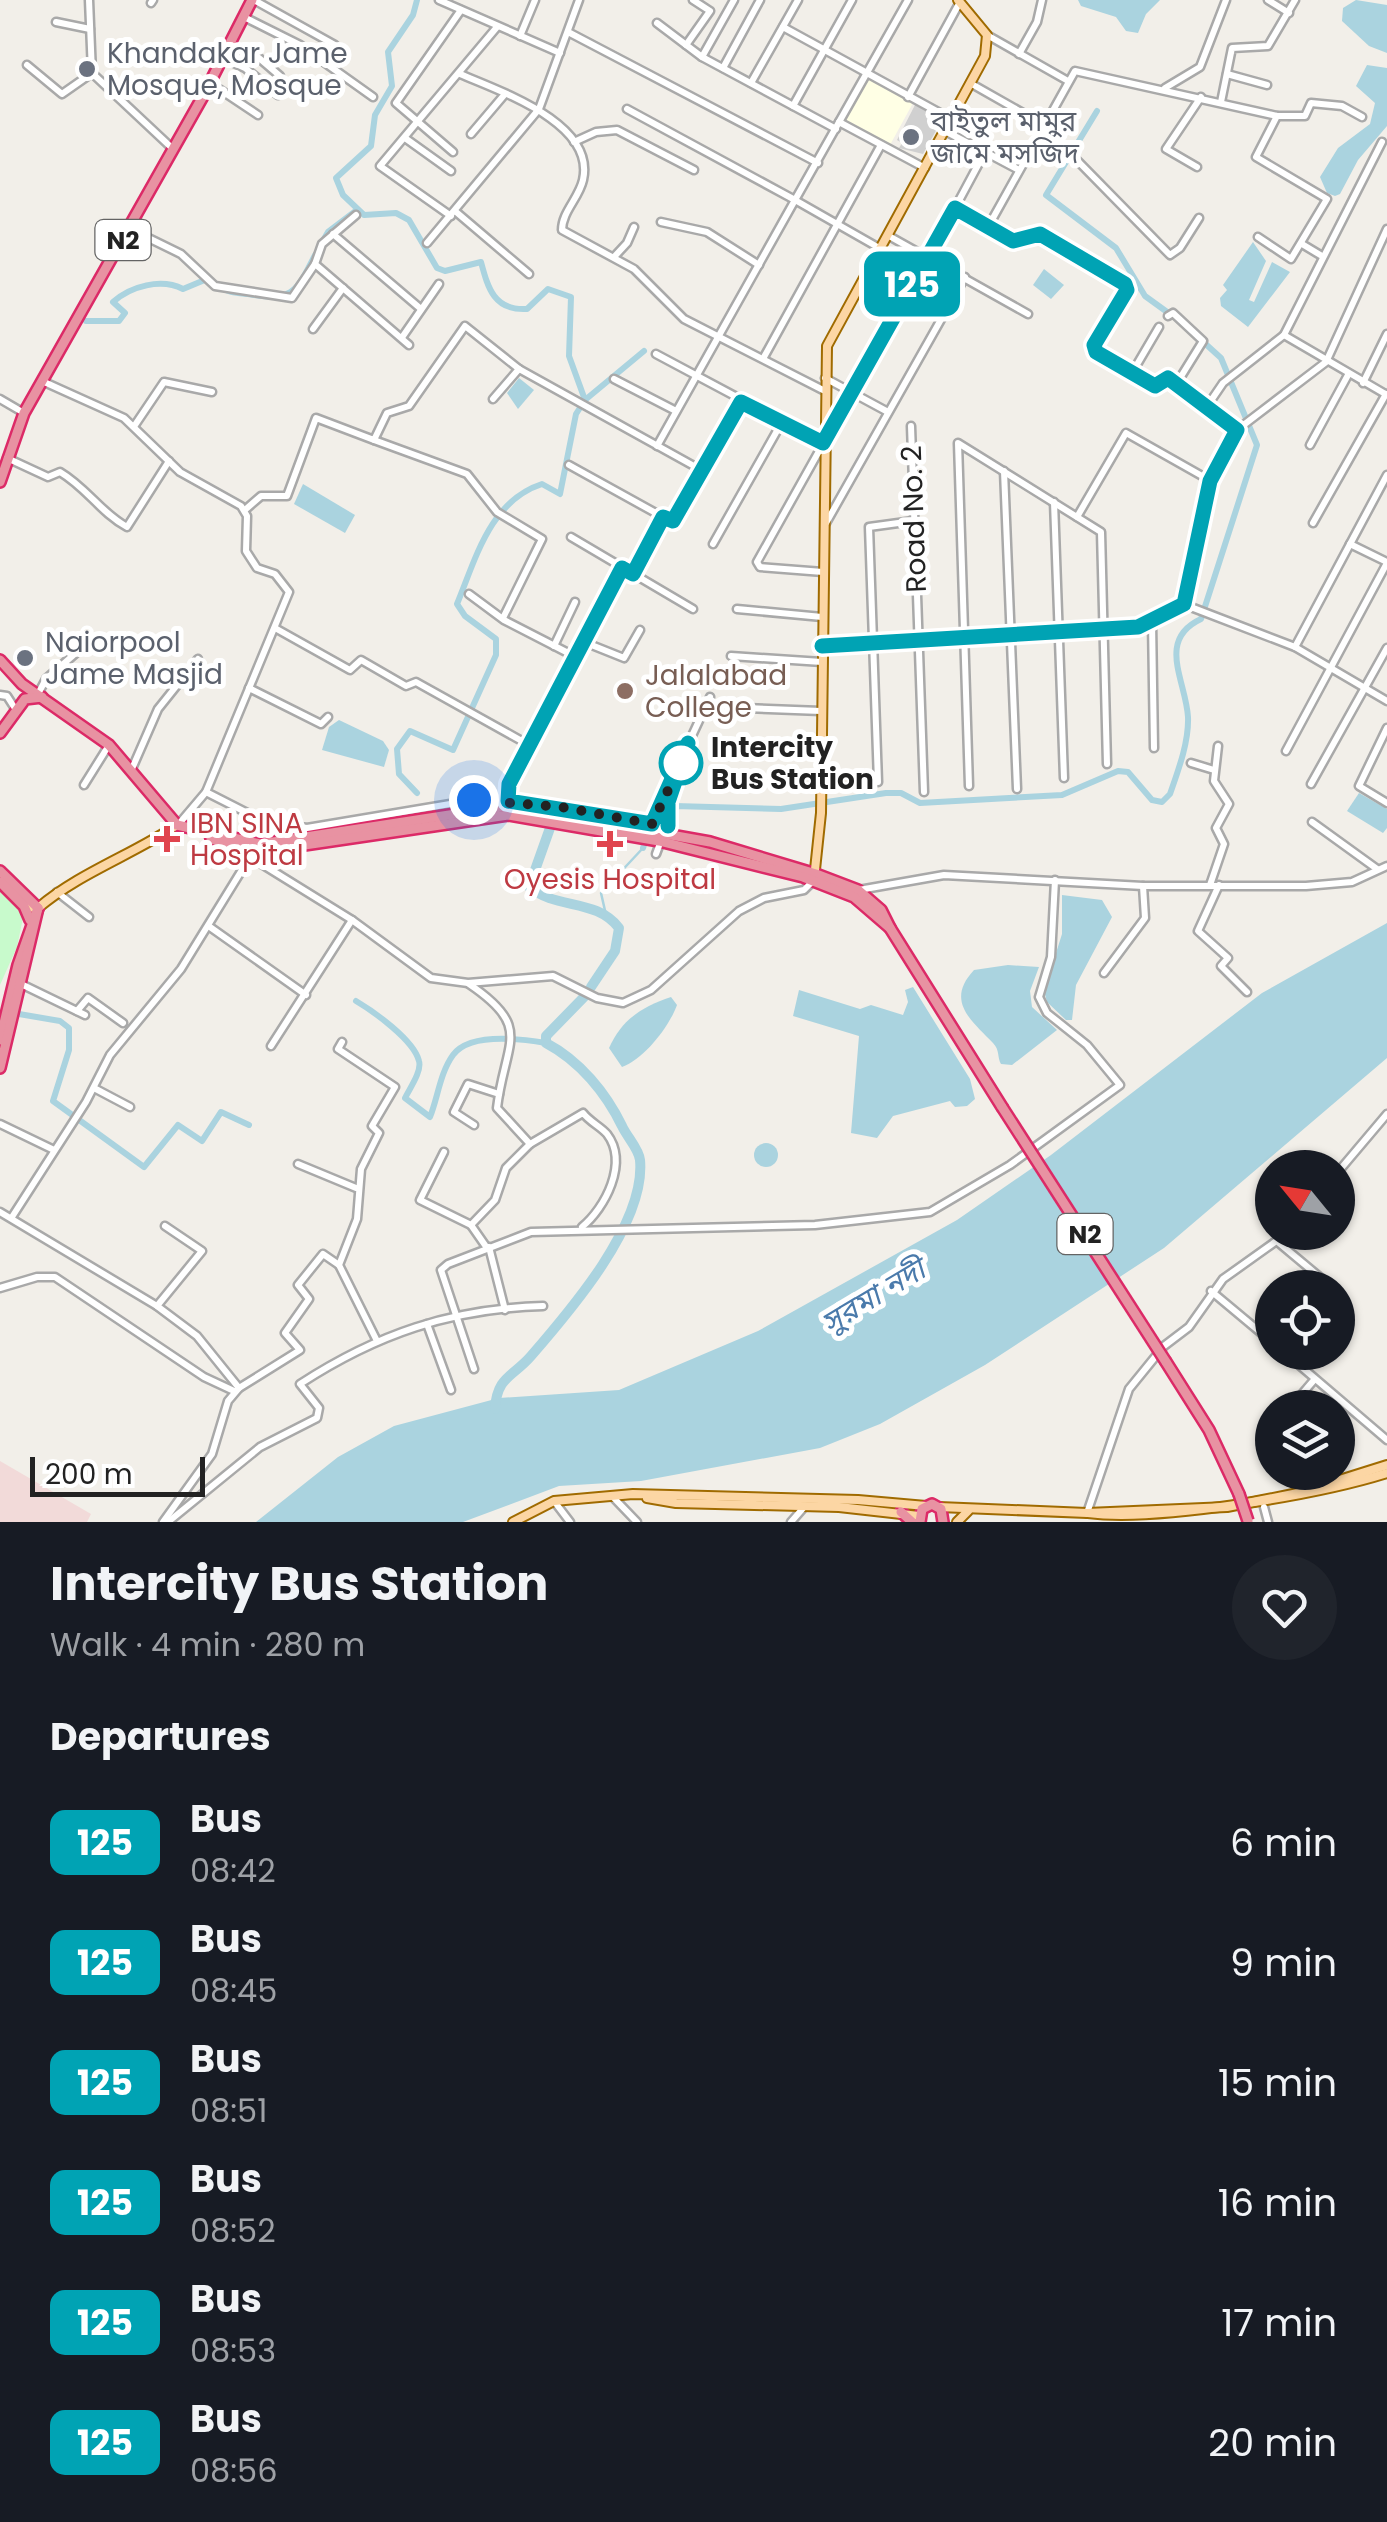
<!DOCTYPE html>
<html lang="en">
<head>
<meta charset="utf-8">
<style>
  body { margin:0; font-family:Poppins,"Noto Sans Bengali",sans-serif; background:#20242c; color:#f1f3f6; height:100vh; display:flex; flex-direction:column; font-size:38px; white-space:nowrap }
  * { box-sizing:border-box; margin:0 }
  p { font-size:32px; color:#9ea1a6 }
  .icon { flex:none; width:55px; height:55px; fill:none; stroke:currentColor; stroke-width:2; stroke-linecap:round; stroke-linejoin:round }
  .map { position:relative; height:1522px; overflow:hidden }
  .panel { display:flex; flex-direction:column; background:#171b24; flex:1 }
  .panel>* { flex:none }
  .badge { padding:0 20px; border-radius:15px; font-size:35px; line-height:65px }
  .needle { width:65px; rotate:300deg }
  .tools { position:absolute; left:1255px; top:1150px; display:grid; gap:20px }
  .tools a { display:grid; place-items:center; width:100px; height:100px; border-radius:50%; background:#171b24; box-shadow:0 2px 8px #0004; font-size:50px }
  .scale { position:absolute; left:30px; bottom:25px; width:175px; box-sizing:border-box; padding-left:10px; border:5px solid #222; border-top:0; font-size:28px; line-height:35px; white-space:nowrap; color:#222; -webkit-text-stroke:8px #fff; paint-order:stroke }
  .you { position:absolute; width:50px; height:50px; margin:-25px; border:8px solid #fff; border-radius:50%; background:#1a73e8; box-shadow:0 0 0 15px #1a73e833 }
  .map>.badge { position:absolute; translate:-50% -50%; box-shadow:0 0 0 5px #fff }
  h2 { padding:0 50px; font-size:38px; line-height:90px }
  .round { display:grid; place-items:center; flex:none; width:105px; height:105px; border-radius:52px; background:#20242c }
  .summary { display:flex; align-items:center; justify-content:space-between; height:170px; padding:0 50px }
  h1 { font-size:48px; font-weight:700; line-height:75px }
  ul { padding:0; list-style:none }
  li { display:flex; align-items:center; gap:30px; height:120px; padding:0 50px }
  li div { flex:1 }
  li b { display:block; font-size:38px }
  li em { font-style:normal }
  li .badge { min-width:110px; font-weight:700; text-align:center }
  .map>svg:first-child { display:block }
  .commercial { fill:#f2dad9 }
  .education { fill:#ffffe5 }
  .religious { fill:#d0d0d0 }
  .park { fill:#c8facc }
  .water { fill:#aad3df }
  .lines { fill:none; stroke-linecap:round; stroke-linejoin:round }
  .stream { stroke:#aad3df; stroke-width:2.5 }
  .canal { stroke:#aad3df; stroke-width:6 }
  .river { stroke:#aad3df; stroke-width:10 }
  .minor-casing { stroke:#a9a9a9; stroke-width:11 }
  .major-casing { stroke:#a06b00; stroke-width:12 }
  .highway-casing { stroke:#dc2a67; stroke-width:14 }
  .minor { stroke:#fff; stroke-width:6 }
  .major { stroke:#fcd6a4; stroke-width:8 }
  .highway { stroke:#e892a2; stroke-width:9 }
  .highway-bridge-casing { stroke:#dc2a67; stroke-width:14; stroke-linecap:butt }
  .highway-bridge { stroke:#e892a2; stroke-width:9 }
  .line-casing { stroke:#fff; stroke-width:22 }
  .line { stroke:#00a3b4; stroke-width:15 }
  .walk { stroke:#222; stroke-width:10; stroke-dasharray:0 18 }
  .worship-dot { fill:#6b7280; stroke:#fff; stroke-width:4 }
  .education-dot { fill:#8d6e63; stroke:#fff; stroke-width:4 }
  .stop-dot { fill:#fff; stroke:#00a3b4; stroke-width:5 }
  .health-dot { fill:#e0444e; stroke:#fff; stroke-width:4 }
  .labels { text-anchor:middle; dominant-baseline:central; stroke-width:10; stroke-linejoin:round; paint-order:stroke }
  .shield { fill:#fff; stroke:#646464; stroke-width:2.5 }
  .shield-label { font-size:25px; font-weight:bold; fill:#222 }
  .worship-label { font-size:28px; fill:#5b616d; stroke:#fff; text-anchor:start }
  .street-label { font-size:28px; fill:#222; stroke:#fff }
  .education-label { font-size:28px; fill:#785e54; stroke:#fff; text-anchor:start }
  .stop-label { font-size:28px; font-weight:bold; fill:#222; stroke:#fff; text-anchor:start }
  .health-label { font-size:28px; fill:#be3a42; stroke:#fff; text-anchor:start }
  .water-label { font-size:30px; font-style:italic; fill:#4a7aab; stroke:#fff }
</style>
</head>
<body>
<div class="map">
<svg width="1387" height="1522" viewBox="0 0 1387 1522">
  <rect width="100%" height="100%" fill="#f2efe9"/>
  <polygon class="commercial" points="0,1461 91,1514 87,1522 0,1522"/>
  <polygon class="education" points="869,77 913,103 890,145 845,120"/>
  <polygon class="religious" points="916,103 928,109 925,115 932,119 936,114 943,118 923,154 899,148 902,143 897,140"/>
  <polygon class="park" points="0,887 24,913 17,947 0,985"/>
  <g class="water">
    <polygon points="1078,0 1160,0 1146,14 1138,33 1126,31 1116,17 1081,6"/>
    <polygon points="1356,0 1387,5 1387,53 1369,46 1342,21 1343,8"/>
    <polygon points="1367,65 1387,68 1387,126 1358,160 1340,194 1335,196 1327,193 1320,177 1338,148 1370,124 1375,103 1356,86"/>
    <polygon points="1253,242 1266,261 1249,300 1254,302 1272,262 1290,272 1248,327 1221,306 1220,298 1227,290 1223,285"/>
    <polygon points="1044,269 1064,285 1051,299 1033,285"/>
    <polygon points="519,378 534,390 518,409 507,393"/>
    <polygon points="303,484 355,515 345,533 294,504"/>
    <polygon points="339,720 383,741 389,750 384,767 322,750 329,727"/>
    <polygon points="1359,793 1387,809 1387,828 1383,833 1347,811"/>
    <polygon points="1062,895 1102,900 1112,917 1076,985 1072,1020 1066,1020 1047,1002 1044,991 1062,934"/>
    <polygon points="1387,923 1387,1058 1164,1248 985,1365 880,1424 820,1448 641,1481 559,1486 463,1522 256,1522 338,1457 394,1426 499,1398 619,1390 758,1331 957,1220 1051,1155 1262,993"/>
    <path d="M1008 965 1039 967 1030 991 1032 1007 1057 1030 1012 1065 1001 1064C997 1057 1000 1050 993 1043 971 1020 945 1001 974 970Z"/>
    <polygon points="913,987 970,1079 975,1099 967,1106 955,1107 950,1101 893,1116 877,1138 851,1133 859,1036 793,1016 799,990 860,1009 871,1005 903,1015 908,1002 905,990"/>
    <path d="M671 997 677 1005C669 1027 644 1059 622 1067L609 1048C622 1019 642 1007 671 997Z"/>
    <circle cx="766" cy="1155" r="12"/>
  </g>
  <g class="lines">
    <polyline class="stream" points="606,915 601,893 643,848"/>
    <g class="canal">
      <path d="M417 0 413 15 388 52 392 86 375 115 371 146 336 178 343 195 364 215 396 213 409 220 437 268 445 271 481 262C488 288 494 311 527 309L548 289 571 297 569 356 585 400"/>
      <polyline points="1097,111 1046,195 1116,248 1145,296 1174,317"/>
      <polyline points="321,244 328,232 357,210"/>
      <path d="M218 286C228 293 237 293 248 294 292 301 295 295 315 255"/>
      <path d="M86 321H119L125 313 113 302C131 286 161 278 183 289L207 279"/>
      <path d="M417 793 399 774 397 749 410 731 453 750 496 655V639L465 616 457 604C476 558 490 501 542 484L560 494 576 414 585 400 644 351"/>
      <path d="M655 823 661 812 675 806 781 809 886 793H901L920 803 1062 795 1118 771 1128 772 1152 800 1162 802 1170 794C1178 771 1189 742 1188 717 1186 681 1156 640 1201 619L1257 445 1221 358 1199 338"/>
      <polyline points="643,848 644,845"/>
      <path d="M356 1001C373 1011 414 1040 419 1061 422 1071 410 1088 405 1098L430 1117C438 1097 440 1073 453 1055 470 1032 522 1039 546 1043"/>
      <polyline points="19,1014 60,1021 69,1028 69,1050 53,1101 144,1167 178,1125 202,1141 221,1112 249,1125"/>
    </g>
    <g class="river">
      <path d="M550 828 529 887C557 910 596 898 619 928L615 951 591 987"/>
      <path d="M495 1409C497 1376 513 1377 531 1356 571 1310 646 1223 640 1160 639 1149 627 1137 622 1126 606 1093 580 1061 546 1043V1036L584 997"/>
    </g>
    <defs>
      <g id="minor">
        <polyline points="89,0 92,73 173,149"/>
        <polyline points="254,0 335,45"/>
        <polyline points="439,0 560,53"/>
        <polyline points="1268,0 1289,13"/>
        <polyline points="151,3 153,0"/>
        <polyline points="244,17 300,45 373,97"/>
        <polyline points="56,22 90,29"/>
        <polyline points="657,23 702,57 836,129"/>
        <polyline points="783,27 951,119"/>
        <polyline points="570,33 818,163"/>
        <polyline points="987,35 1068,81"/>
        <polyline points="520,36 535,0"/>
        <polyline points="230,44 259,58 280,76"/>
        <polyline points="686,45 710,11 693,0"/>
        <polyline points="1019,54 1037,22 1042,0"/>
        <polyline points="702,57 734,0"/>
        <polyline points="223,58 245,68 278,95"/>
        <polyline points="27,65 62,94 92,73"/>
        <polyline points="723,68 760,0"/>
        <path d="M460 74C499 91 596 123 583 180 579 198 562 212 562 230L634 269 684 319 823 390"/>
        <polyline points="1227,74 1267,85"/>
        <polyline points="210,83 258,115"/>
        <polyline points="751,83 798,0"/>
        <polyline points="970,83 1044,125"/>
        <polyline points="1165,88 1200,67 1226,0"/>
        <polyline points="908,97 960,2"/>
        <polyline points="1221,102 1232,48 1268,46 1295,0"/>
        <polyline points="793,106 852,0"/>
        <polyline points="627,109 795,200 657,446"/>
        <polyline points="839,122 925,168"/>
        <polyline points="945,131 985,152 955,208 1013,241 1041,234 1127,286 1094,345 1096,352 1155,386 1168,377 1208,405 1223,383 1284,335 1387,395"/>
        <polyline points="471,134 505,94"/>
        <polyline points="1039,134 1066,149 1170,255 1180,248 1199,218"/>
        <polyline points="405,138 451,171"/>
        <polyline points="574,142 596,132 617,130 694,170"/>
        <polyline points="453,152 396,103 461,10"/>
        <polyline points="985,152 1019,170"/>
        <polyline points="1197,167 1166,149 1201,97"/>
        <polyline points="455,211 529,274"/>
        <polyline points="356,215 322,244 315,264 409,345"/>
        <polyline points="451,216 380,166 497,27"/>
        <polyline points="661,222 707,232 759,265"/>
        <polyline points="988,227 1075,71 1277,116 1305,116 1311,103 1342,106 1362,117"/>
        <polyline points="130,229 181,254 215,286 292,298 315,264"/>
        <polyline points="333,234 421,309"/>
        <polyline points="889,236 1028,314"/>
        <polyline points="1258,237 1291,259 1327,199 1256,157 1277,116"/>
        <polyline points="427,243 539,109 579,0"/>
        <polyline points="1302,244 1322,256"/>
        <polyline points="881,249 795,200 908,0"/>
        <polyline points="614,257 627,243 634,227"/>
        <polyline points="1168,316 1173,313 1203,341 1177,383"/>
        <polyline points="313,329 343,288"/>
        <polyline points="1284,335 1382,142"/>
        <polyline points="403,336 439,284"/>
        <polyline points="656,354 823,443"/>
        <polyline points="764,357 881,145"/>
        <polyline points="1132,373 1159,327"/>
        <polyline points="825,378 888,412"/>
        <polyline points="614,379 676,411"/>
        <polyline points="42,381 124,418 180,472 241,506 247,516 246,551 257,568 275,574 289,592 206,792 178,825"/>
        <polyline points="1363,383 1387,334"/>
        <polyline points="0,399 24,413"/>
        <polyline points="493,399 519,369"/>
        <polyline points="1208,405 1237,430"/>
        <polyline points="135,425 164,382 212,392"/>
        <polyline points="911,426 924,792"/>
        <polyline points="374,440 467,474 497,512 542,539 503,618"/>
        <polyline points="1310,445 1348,375"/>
        <path d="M7 458 48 477 60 472C87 488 100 512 127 527L169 461"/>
        <polyline points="569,465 672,522 741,402"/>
        <polyline points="1004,471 1017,789"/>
        <polyline points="1054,502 1064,778"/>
        <polyline points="246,509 261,496 287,496 316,418 374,440 387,413 409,406 465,326 519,369 703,471"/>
        <polyline points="1077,517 1126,433 1211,481"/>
        <polyline points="826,523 965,277"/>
        <polyline points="1313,523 1386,394"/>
        <polyline points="571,537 693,609"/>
        <polyline points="713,544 782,422"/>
        <polyline points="1350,544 1387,562"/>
        <polyline points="823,572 760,567 757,562 955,208"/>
        <polyline points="633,574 663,517"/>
        <polyline points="469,594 504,620 576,657"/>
        <polyline points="1183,604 1211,481 1237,430 1326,362 1387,229"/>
        <polyline points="737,609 822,617"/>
        <polyline points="1152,622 1154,748"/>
        <polyline points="275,628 350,670 361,660 406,686 416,682 529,745"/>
        <polyline points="584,642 624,658 640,630"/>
        <polyline points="822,645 1138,627 1183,604 1295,647 1387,701"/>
        <polyline points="554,646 575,602"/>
        <polyline points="1295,647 1387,475"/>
        <polyline points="731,656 822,662"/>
        <polyline points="249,688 321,724 328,717"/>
        <polyline points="38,694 46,679 77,652 68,640 60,642"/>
        <polyline points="0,695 7,696 16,710"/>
        <polyline points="745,708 821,711"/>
        <polyline points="1387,728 1359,786 1387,803"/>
        <polyline points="1286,751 1387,563"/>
        <polyline points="1191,763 1214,770"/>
        <polyline points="131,771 158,709 198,659"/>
        <polyline points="878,782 869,527 913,521"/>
        <polyline points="1311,784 1387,648"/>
        <polyline points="84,785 109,745"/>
        <polyline points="969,786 958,443 1101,532 1107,764"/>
        <polyline points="206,792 265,822 307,828 474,800 561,807 652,823"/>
        <polyline points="508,804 509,785 622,568"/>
        <polyline points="1312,822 1377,869"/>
        <polyline points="651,824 710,697"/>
        <polyline points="668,826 673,786"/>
        <polyline points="257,852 260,863 352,920 431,978 468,983 553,976 597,998 623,1003 651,990 739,911 764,898 804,890 813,881"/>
        <polyline points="656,854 659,846"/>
        <polyline points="1210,885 1224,844 1216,828 1229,804 1214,781 1218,746"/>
        <polyline points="1219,885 1198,931 1228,958 1221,966 1247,992"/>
        <polyline points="859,890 944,875 1143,886 1306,886 1352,882 1387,866"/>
        <polyline points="57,892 89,917"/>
        <polyline points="210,927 306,995"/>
        <polyline points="1104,973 1145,918 1143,886"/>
        <polyline points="21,984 85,1015"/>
        <path d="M469 984C534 1028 505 1041 497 1108L530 1144 506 1168 495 1200 471 1225 487 1248"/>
        <polyline points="77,1011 88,998 123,1023"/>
        <polyline points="342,1042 338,1049 395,1087 372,1126 379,1133 361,1169 357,1219 339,1265 376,1339"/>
        <polyline points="271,1046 352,920"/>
        <polyline points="94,1088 130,1107"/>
        <polyline points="0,1124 54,1150"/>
        <polyline points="474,1125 454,1112 468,1084 499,1094"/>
        <path d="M530 1144 583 1113C590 1122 600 1126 607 1134 629 1163 605 1208 582 1227"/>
        <polyline points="444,1152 420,1200 471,1225"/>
        <polyline points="298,1164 356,1188"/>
        <polyline points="1338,1172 1387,1114"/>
        <polyline points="0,1212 157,1306 197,1336 239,1388 228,1401 212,1454 163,1522"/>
        <polyline points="12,1217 86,1102 110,1055 181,969 253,852"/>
        <polyline points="1279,1243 1328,1284"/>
        <polyline points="489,1247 505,1310"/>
        <polyline points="0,1288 37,1277 55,1277 204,1377 234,1391"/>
        <polyline points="1211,1291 1272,1342"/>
        <polyline points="157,1306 202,1251 165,1226"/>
        <polyline points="427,1324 451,1390"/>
        <polyline points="1284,1352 1387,1440"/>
        <polyline points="474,1369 441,1270 448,1264 531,1232 815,1225 930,1212 1010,1165 1120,1085 1087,1045 1047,1013 1039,997 1051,957 1055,880"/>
        <polyline points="239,1388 300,1350 285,1333 309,1299 298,1285 323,1254 339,1265"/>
        <polyline points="1296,1401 1314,1380"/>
        <polyline points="612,1496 637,1522"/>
        <polyline points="554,1501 570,1522"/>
        <polyline points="1264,1507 1268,1522"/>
        <polyline points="1087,1513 1129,1389 1164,1346 1189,1327 1223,1279 1289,1232"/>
        <path d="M168 1522 260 1447 317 1418 319 1408 300 1384C377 1334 450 1309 543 1306"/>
        <polyline points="791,1522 805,1506"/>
      </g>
      <g id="major">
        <polyline points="814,879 821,813 827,346 985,56 987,35 958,0"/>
        <path d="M25 907 38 908C79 873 132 855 177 825"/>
        <polyline points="647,1498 676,1503 839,1507 919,1516"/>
        <polyline points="939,1507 1087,1513 1227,1507 1298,1493 1387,1465"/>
        <path d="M1088 1513C1156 1522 1317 1495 1387 1473"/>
        <polyline points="513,1522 554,1501 633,1494 858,1500 926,1506"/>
        <polyline points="957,1522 968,1511"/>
      </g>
      <g id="highway">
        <polyline points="0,482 24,413 202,98 252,0"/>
        <polyline points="0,660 22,684 109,745 177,825 260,844 508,806 710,842 816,874 858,890 881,910 890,928"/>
        <polyline points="0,733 25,699 42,697"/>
        <polyline points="211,839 257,852 508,815 659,841 803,877 854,897 890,928 1002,1107"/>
        <polyline points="0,871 38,908"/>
        <polyline points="0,882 24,906 30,920"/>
        <polyline points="0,1040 18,965 38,908"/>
        <polyline points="0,1068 38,908"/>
        <polyline points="1166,1362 1209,1430 1239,1494"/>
        <polyline points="901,1512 912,1522"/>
        <polyline points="920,1522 922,1509 932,1504 941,1509 943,1522"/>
      </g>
    </defs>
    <use href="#minor" class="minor-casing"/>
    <use href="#major" class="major-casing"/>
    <use href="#highway" class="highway-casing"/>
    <use href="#minor" class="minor"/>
    <use href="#major" class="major"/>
    <use href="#highway" class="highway"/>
    <defs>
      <g id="highway-bridge">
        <polyline points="1002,1107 1166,1362"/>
        <polyline points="1239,1494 1248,1521"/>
      </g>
    </defs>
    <use href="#highway-bridge" class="highway-bridge-casing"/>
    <use href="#highway-bridge" class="highway-bridge"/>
  </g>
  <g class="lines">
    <defs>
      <polyline id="line" points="668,826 668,802 688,743 652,824 508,801 509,784 622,568 633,574 663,517 673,521 741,402 823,443 955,208 1013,241 1040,234 1125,284 1127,290 1094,345 1096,352 1155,386 1168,378 1237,430 1210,481 1184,604 1138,627 822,646"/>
    </defs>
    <use href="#line" class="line-casing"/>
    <use href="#line" class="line"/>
    <polyline class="walk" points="474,800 561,807 652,824 681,763"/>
  </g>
  <g class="worship-dot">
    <circle cx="87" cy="69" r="10"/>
    <circle cx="911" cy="137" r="10"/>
    <circle cx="25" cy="658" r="10"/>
  </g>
  <circle class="education-dot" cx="625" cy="691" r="10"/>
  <circle class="stop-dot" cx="681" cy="763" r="20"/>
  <g class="health-dot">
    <path d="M162 824h10v10h10v10h-10v10h-10v-10h-10v-10h10z"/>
    <path d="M605 829h10v10h10v10h-10v10h-10v-10h-10v-10h10z"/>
  </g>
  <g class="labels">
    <g class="shield">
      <rect x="95.5" y="220" width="55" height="40" rx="8"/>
      <rect x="1057.5" y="1214" width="55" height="40" rx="8"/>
    </g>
    <g class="shield-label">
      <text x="123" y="240">N2</text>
      <text x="1085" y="1234">N2</text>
    </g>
    <g class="worship-label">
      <text x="107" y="53">Khandakar Jame<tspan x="107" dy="32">Mosque, Mosque</tspan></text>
      <text x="931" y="121">বাইতুল মামুর<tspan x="931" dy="32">জামে মসজিদ</tspan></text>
      <text x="45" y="642">Naiorpool<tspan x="45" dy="32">Jame Masjid</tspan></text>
    </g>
    <g class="street-label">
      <text transform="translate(914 519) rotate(-92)">Road No. 2</text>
    </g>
    <g class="education-label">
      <text x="645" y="675">Jalalabad<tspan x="645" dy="32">College</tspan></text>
    </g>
    <g class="stop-label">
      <text x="711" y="747">Intercity<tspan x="711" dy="32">Bus Station</tspan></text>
    </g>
    <g class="health-label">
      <text x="190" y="823">IBN SINA<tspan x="190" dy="32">Hospital</tspan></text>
      <text x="610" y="879" text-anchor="middle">Oyesis Hospital</text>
    </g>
    <g class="water-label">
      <text transform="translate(873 1296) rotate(-31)">সুরমা নদী</text>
    </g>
  </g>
</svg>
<div class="tools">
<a><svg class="needle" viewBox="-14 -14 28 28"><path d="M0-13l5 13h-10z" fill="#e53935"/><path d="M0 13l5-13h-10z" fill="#9ea1a6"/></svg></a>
<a><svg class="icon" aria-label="locate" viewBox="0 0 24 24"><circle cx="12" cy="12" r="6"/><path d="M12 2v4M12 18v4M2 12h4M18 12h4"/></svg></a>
<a><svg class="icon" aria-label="layers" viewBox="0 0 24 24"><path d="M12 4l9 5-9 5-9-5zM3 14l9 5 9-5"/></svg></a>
</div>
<div class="scale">200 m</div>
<div class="you" style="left:474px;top:800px"></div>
<b class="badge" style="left:912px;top:284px;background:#00a3b4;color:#fff">125</b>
</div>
<section class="panel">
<div class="summary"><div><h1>Intercity Bus Station</h1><p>Walk · 4 min · 280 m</p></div><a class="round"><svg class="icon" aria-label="heart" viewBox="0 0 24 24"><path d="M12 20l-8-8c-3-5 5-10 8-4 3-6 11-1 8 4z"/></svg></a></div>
<h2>Departures</h2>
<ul>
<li><span class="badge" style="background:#00a3b4;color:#fff">125</span><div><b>Bus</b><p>08:42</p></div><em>6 min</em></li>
<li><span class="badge" style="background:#00a3b4;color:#fff">125</span><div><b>Bus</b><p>08:45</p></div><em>9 min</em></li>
<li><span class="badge" style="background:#00a3b4;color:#fff">125</span><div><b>Bus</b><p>08:51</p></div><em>15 min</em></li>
<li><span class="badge" style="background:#00a3b4;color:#fff">125</span><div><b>Bus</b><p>08:52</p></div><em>16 min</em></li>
<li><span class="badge" style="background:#00a3b4;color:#fff">125</span><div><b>Bus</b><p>08:53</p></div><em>17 min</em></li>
<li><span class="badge" style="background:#00a3b4;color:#fff">125</span><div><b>Bus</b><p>08:56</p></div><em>20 min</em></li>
</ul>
</section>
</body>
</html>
